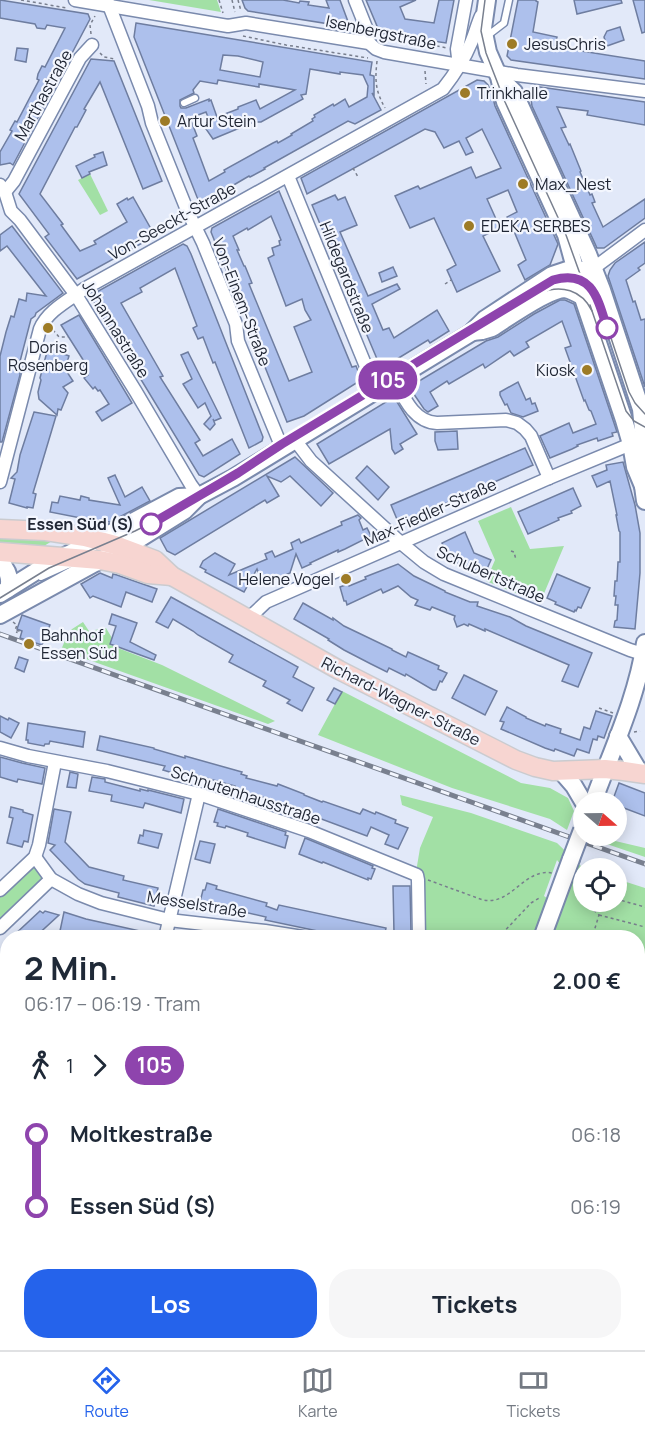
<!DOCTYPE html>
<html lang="de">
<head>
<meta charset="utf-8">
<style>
  body { margin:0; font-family:Manrope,sans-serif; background:#f6f6f7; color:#1f2937; height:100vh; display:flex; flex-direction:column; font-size:22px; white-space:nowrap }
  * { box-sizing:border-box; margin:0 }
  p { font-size:20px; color:#747a83 }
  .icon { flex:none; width:33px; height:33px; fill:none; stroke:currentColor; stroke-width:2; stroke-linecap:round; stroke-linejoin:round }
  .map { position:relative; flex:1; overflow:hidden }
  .side { position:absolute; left:0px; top:930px; width:645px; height:420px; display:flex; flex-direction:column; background:#fff; border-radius:24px 24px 0 0; box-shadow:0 3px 15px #0003 }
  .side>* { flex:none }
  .badge { padding:0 12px; border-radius:20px; font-size:21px; line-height:39px }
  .needle { width:39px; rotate:110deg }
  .controls { position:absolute; left:573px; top:792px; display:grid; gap:12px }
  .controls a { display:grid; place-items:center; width:54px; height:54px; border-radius:50%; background:#fff; box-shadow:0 3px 15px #0003; font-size:30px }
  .map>.badge { position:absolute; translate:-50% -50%; box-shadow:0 0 0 3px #fff }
  .legs { display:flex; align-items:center; gap:9px; height:66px; padding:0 24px; font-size:20px }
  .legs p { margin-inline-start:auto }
  .overview { display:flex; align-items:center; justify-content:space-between; height:102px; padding:0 24px }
  h1 { font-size:33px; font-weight:700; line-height:45px }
  .button { display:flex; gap:12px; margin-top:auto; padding:12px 24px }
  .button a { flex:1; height:69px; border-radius:24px; background:#2563eb; color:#fff; font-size:24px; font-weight:700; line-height:69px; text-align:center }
  .button a+a { background:#f6f6f7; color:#1f2937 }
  ul { padding:0 24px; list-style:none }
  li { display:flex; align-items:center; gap:21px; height:72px; font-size:22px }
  li i { display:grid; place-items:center; width:9px; height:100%; margin:0 8px; background:currentColor }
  li i::after { content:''; width:15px; height:15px; margin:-8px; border:4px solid; border-radius:50%; background:#fff }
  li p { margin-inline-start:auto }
  li:first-child i { background:linear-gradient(#0000 50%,currentColor 0) }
  li:last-child i { background:linear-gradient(currentColor 50%,#0000 0) }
  .tabs { display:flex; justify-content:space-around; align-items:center; height:84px; border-top:2px solid #e0e1e3; background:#fff; font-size:16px; color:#747a83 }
  .tabs a { display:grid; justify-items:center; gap:3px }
  .tabs .selected { color:#2563eb }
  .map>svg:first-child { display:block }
  .green { fill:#a2e0a5; fill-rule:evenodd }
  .building { fill:#adc0ec; stroke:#6e7da0; stroke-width:1.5; fill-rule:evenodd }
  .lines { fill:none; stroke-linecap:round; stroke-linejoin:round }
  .lane-casing { stroke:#7a8aad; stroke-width:9 }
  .street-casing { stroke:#7a8aad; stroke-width:15 }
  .secondary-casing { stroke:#7a8aad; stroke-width:20 }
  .primary-casing { stroke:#cacbcf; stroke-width:21 }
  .path { stroke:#787e8d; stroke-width:1.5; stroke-dasharray:3 3; stroke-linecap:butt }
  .lane { stroke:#fff; stroke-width:6 }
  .street { stroke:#fff; stroke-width:12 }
  .secondary { stroke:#fff; stroke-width:16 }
  .primary { stroke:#f7d5d1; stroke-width:18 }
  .tram { stroke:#79808f; stroke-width:1.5 }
  .rail-casing { stroke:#79808f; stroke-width:5 }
  .rail { stroke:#f3f6fe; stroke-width:3; stroke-dasharray:9; stroke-linecap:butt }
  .secondary-bridge-casing { stroke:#7a8aad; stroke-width:20; stroke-linecap:butt }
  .secondary-bridge { stroke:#fff; stroke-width:16 }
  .line-1-casing { stroke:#fff; stroke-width:14 }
  .line-1 { stroke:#8e44ad; stroke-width:9 }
  .poi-dot { fill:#9d7b26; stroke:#f3f6fe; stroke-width:2 }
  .stop-1-dot { fill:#fff; stroke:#8e44ad; stroke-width:3 }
  .labels { text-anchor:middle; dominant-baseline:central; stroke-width:4.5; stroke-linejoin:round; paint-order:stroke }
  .street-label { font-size:16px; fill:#212735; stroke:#f3f6fe }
  .poi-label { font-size:16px; fill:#212735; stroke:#f3f6fe; text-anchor:start }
  .stop-label { font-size:16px; font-weight:bold; fill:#212735; stroke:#f3f6fe; text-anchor:end }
</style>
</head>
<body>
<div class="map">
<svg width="645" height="1350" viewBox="0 0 645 1350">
  <rect width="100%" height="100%" fill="#e2e9f9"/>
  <g class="green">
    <polygon points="149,0 217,0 221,12"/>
    <polygon points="90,174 108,211 100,215 78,180"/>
    <polygon points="511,507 530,549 564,546 540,603 486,581 495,560 478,521"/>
    <polygon points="0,535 57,538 44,546 0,542"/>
    <polygon points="83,622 89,631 106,628 112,638 110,645 162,665 275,721 268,724 61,650 69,631"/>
    <polygon points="342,691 521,783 550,788 568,798 574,811 567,830 550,819 452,788 318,735"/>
    <path d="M400 795 471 813 557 843 582 867 587 868H584V902H616L617 879 645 888V1027L638 1025V938L419 937 416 872 420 848 433 817 402 805ZM557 860 566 872 554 903 544 896Z"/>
    <polygon points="594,836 645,848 645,857 592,839"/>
    <polygon points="32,864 45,879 0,923 0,895"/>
  </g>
  <g class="building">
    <polygon points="0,0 88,14 90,19 13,165 10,163 0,165 0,152 12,131 10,130 15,121 17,122 39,80 37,79 38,74 42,66 45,67 65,28 47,25 45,29 37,28 35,24 0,18"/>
    <polygon points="242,0 283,0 299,3 300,1 309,2 308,5 329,8 326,0 340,0 350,27 344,28 329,26 329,24 248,11 245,8"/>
    <polygon points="366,0 416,0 400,7 405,19 434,23 439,0 454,0 446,43 380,33"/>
    <polygon points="518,0 536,0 536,1 538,2 533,32 557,37 555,47 645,61 645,79 511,60 507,56"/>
    <polygon points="574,0 621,0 622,3 577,14"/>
    <polygon points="633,0 645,0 645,32 642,33"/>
    <path d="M136 23 372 62 370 75 374 76V96L372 93 381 110 355 124 348 121 264 168 265 169 250 177 249 176 220 193 221 194 213 198 215 202 203 209 197 197 134 37ZM223 55 238 56 263 62 260 77 220 70ZM310 69 340 74V72L363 75 368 86 367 97 349 107 345 99 334 106 333 104 314 115 315 117 312 119 313 121 291 134 292 135 278 143 277 141 273 143 224 170 225 172 209 181 193 138 197 136 190 118 206 112 211 125 206 129 213 139 254 122H261L303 99 301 95 306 94ZM218 80 259 87V84L295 90 260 109 256 100 238 107V109L217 117 211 100 209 101V99L186 108H181L180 106V100L194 93 193 90 200 81 217 84Z"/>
    <polygon points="620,27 624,40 607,46 604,37 607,31"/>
    <polygon points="17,48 28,49 26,62 15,60"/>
    <polygon points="91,59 114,61 162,181 143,189 100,82 84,109 86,110 77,127 75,127 40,194 63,224 61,225 80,251 96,244 94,241 127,222 117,204 127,198 128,200 133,197 155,236 77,279 45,237 49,234 19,194"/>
    <polygon points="477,80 484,81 488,85 492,94 495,106 558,244 550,265 525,280 518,265 526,260 511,224 510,224 507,217 517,212 508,190 487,199 500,228 483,236 500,271 457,292 447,270 456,265 434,218 410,228 395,196 418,186 420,189 471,167 476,178 501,168 482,129 466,138 473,152 466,155 459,141 444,148 435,132 425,129 307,194 301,178"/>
    <polygon points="533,86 645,102 645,125 587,115 588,111 557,107 566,127 561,128 569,145 570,144 581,171 580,172 590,195 592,194 595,202 592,203 603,227 645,199 645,218 604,248 597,248 532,106 531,99"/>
    <polygon points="103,152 107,165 89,172 90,174 82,178 76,166 95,157 94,155"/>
    <path d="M279 191 352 367 356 366 360 376 358 382 304 416 287 422 211 232 212 228ZM271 216 281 240 279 241 280 245 272 248 274 255 268 258 286 306 302 299 305 310 311 320 294 327 312 372 289 381 249 284 252 283 245 266H244L237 250H239L233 236 247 228 248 230Z"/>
    <polygon points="335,195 338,200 345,197 357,225 340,232 368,296 397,284 400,289 372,304 383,330 389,328 394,338 437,310 449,331 430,343 428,340 397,359 380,366 312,205"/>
    <polygon points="12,226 63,293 36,313 35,316 31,319 18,369 20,370 20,375 2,442 0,442 0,356 6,332 11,316 14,317 19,299 26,301 27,293 46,296 7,246 0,251 0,235"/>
    <polygon points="645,242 645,263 638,268 640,270 626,280 633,302 635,301 641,320 645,319 645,387 608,276 610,270 615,263"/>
    <polygon points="183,244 187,246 191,254 263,437 262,441 249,448 215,362 213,363 203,337 198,339 193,328 197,326 175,268 140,288 142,292 121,303 163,376 160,377 200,440 195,443 203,456 232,439 240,454 204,477 199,475 92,299 93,294"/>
    <polygon points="393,267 397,276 382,282 379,273"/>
    <polygon points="560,300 565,300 574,304 614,423 617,432 612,433 613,436 598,441 597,438 577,445 578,446 572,449 550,458 540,436 569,423 573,433 596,424 591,411 589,410 585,400 584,401 565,348 571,346 562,321 526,342 529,347 514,356 510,351 485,368 483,364 449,384 447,381 430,392 438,406 428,412 424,409 409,387 486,341 498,337 534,314"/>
    <polygon points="79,315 132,403 102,421 96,412 109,404 100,390 98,391 95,387 93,389 84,378 88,375 81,362 87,366 61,325"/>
    <polygon points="48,348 69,356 65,369 73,381 63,387 68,393 61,410 58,409 57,415 39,399 38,392 41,380 40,378"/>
    <polygon points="188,352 221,418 214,421 213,419 215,424 210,430 204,424 211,416 205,403 198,408 183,384 192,379 181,355"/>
    <polygon points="518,382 526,400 530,398 532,404 535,403 538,411 523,417 511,413 507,404 505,405 500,395 500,392"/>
    <polygon points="394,397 417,434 400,444 403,449 395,454 392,449 390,429 329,464 317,444"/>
    <polygon points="34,412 56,416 33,493 36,494 33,508 27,507 27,508 9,503 15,479 11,478 17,472 20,455"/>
    <polygon points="457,431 458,449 438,450 435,441 435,432"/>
    <polygon points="525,448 533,465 399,524 391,505"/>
    <polygon points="295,457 333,493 321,506 290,476 281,482 267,476 279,496 267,503 265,500 175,555 167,551 160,538"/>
    <polygon points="623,462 635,505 640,533 640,573 635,629 614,627 615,621 617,620 618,605 615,605 616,596 614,596 615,581 617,581 618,562 620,562 620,532 619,531 616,515 617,515 610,481 597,487 592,476 607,470 606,465"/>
    <polygon points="367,466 389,487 378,500 356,478"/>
    <polygon points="115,475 125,497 142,487 150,501 110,522 91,520 50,512 52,502 58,503 60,496 80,500 81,496 89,498 89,500 120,505 108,478"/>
    <polygon points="573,488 581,506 571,511 572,513 558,518 559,520 528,534 518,512"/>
    <polygon points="358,515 361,518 359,520 363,530 367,528 371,536 345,549 338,552 338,550 310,563 311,564 302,568 296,554 290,573 263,584 257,569 244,592 205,572 206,570 200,567 203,561 215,553 235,564 229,575 267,559 265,554 272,551 275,557 293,549 291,543 299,539 301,543 342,525 341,522"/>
    <polygon points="465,532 474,553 491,560 486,571 485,570 484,574 453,561 451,555 448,556 442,543"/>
    <polygon points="398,564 414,576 445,591 445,592 470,602 478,602 477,606 510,617 526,626 592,653 578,687 562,681 569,665 485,629 485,631 469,624 468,626 464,624 457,627 454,619 455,616 432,607 430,610 415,605 418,600 411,597 398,586 383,593 381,589 347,605 346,601 344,601 340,587 348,584 349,586 366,579 365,577"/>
    <polygon points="100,573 112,578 113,574 117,575 157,589 152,602 126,592 121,607 93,596 90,598 81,584"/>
    <polygon points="557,574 590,588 581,608 578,607 576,611 575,610 574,612 555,604 556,602 547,598"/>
    <polygon points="171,597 298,667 293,677 314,688 302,711 287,703 290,700 263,686 266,681 229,662 233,655 198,635 193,631 173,619 168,628 156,622"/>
    <polygon points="303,603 333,620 333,618 344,626 392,649 392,650 406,657 408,652 439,666 438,669 447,673 442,682 440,681 436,690 433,690 406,674 405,676 389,668 387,672 371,664 344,650 328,640 329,639 294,619"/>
    <polygon points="112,614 137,623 130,642 156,655 154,660 110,644 116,626 109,624"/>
    <polygon points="22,615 50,625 42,645 20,638 22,631 17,629"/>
    <polygon points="19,657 28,660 24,672 15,668"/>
    <polygon points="464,675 497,691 485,715 452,698"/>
    <polygon points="334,688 342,692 335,704 327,700"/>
    <polygon points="507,707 526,717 526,718 545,726 546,724 561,729 560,733 580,740 584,727 590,729 596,711 612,716 604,738 598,736 597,740 593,739 589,753 577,749 574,756 555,749 554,751 545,748 501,729 504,722 500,721"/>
    <polygon points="0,716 8,720 9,718 19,723 11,738 0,732"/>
    <polygon points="28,723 85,732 83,747 50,741 49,744 45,744 44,746 28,743 28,740 26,740"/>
    <polygon points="100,736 154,748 154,749 185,758 185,756 242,772 241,774 247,776 246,778 277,786 278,784 304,794 304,795 322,802 323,801 360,814 363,809 375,814 376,812 396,820 395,823 408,828 398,849 385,844 389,835 371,827 367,836 260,796 260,797 234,790 235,786 184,772 183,776 163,770 165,766 97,750"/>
    <polygon points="0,757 22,763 45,768 42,784 18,779 17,782 0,777"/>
    <polygon points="70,772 78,774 76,788 67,787"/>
    <polygon points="92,777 105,779 105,782 140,791 140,789 148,791 148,790 184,799 181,813 145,803 143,808 111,801 112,795 89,791"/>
    <polygon points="619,783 645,793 645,816 624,808 618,827 616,827 616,802 612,802"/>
    <polygon points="11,807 23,810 23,812 33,815 28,842 24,841 22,847 7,843 13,818 9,817"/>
    <polygon points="54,809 71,812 65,842 89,867 124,876 123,880 158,888 154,906 118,897 119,893 85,884 78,879 50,850 55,845 48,843"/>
    <polygon points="218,809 286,832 285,835 288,836 285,848 247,836 248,833 226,826 225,828 217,826 218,823 214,822"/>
    <polygon points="144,830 162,834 158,848 138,843 140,835 143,836"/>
    <polygon points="305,838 373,866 372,868 375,869 371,879 368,878 368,880 323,862 322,863 299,854"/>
    <polygon points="200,841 215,844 210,863 195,859"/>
    <polygon points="207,883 217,886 216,889 267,903 266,906 277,910 279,905 386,928 384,938 351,938 265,920 266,917 200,902 203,890 205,890"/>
    <polygon points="393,886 410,886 411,932 394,933"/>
    <polygon points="40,911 43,913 45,911 59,915 34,938 11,938"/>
    <polygon points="64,912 86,919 140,931 137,938 126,938 127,936 109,932 108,938 90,938 60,931"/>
  </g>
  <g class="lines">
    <defs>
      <g id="lane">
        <polyline points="487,36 504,23 509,0"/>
        <polyline points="184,103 195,98"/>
        <polyline points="122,536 151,523"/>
        <polyline points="41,577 70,564"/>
        <polyline points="638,1139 645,1113"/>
        <polyline points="0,1242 8,1239"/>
        <polyline points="0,1333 8,1332"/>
      </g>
      <g id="street">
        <polyline points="75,0 228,26 246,23 369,43 376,49 384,52 517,75 645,91"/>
        <polyline points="107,0 148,106 152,123 187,210 203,243 236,324 238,341 282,448"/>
        <polyline points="355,0 367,30 369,43"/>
        <polyline points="459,66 457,49 466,0"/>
        <polyline points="288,176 376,391"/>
        <polyline points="0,185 5,192 11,211 20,220 76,295 136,392 191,485 199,496"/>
        <polyline points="5,192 14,181 80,58 92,45"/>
        <polyline points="594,268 645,230"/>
        <path d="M394 379C404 398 414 422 437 423L506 420 517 423 525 429 531 436 549 478"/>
        <polyline points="295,440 311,461 401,543 424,562 444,574 630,650 643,654"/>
        <path d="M0 482 40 329C47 311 69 300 84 289L443 89C454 75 464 60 471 43 475 34 477 25 481 16"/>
        <polyline points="248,619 266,602 549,478 631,444"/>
        <polyline points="0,748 28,756 107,771 199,794 309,831 417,875 418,880 419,938"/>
        <polyline points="35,857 51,879 78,894 101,903 169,920 265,931 309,938"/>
        <polyline points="0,890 35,857 39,845 55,762"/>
        <polyline points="0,928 51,879"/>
        <polyline points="165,938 199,794"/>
        <polyline points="0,970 8,984"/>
        <polyline points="638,1027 645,1029"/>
        <polyline points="0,1153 8,1150"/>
        <polyline points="638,1332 645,1334"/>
        <polyline points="97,1342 99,1350"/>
        <polyline points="401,1350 404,1342"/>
      </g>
      <g id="secondary">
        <polyline points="487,0 483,28 488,52 499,77 505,102 566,235 584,301 624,420 631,444 635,467 643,486"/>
        <polyline points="500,78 514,92 588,254 602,290 641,409 644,441 643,486 645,501"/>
        <path d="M472 332 482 331 492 328C508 318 548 289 565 289 571 290 578 294 583 297"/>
        <path d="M0 562C8 570 11 579 8 589"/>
        <polyline points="0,594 43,567 119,529 179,497 199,496"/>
        <polyline points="0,615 139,539 184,511 199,496 233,478 471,333 485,319 552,275 567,270 587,270 594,268"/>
        <polyline points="618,736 640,773"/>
        <polyline points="561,771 574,786 584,803"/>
        <path d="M593 802C612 750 637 698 645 643"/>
        <polyline points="542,938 571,859"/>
        <polyline points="383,1350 385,1342"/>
      </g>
      <g id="primary">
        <polyline points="0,529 46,531 85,537 115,545 155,560 172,576 339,670 516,760 535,767 553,771 605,769 624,771 645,774"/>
        <polyline points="0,552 100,560 120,564 148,574 172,576"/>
      </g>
    </defs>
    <use href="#lane" class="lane-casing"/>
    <use href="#street" class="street-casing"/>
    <use href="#secondary" class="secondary-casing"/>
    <use href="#primary" class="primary-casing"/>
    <g class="path">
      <polyline points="21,0 67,8"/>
      <polyline points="219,0 223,13"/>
      <polyline points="232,0 235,12"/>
      <polyline points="238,0 241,11"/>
      <polyline points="91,34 90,25 95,16"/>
      <polyline points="243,36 286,45 368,58"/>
      <polyline points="390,41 398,38 447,48"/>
      <polyline points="100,53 104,57 115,59"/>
      <path d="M377 61C375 80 375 90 385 108"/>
      <polyline points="425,71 426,84"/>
      <polyline points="353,168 358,177"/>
      <polyline points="445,284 451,280"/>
      <polyline points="53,330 59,337 68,337"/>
      <polyline points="511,551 514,552 516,560"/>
      <polyline points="13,622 17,625 15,630 19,631 19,633 16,632"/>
      <polyline points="599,708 613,713"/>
      <polyline points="634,732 640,731"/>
      <path d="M428 880 483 900C511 906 524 868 552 873"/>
      <polyline points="576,888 584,891"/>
      <polyline points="582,891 584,899"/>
      <polyline points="616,899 645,907"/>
      <polyline points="585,902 599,915 592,938"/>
      <polyline points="599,915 645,927"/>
      <polyline points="498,938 531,903 541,897"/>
      <polyline points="638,990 645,962"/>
      <polyline points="638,1189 645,1191"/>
      <polyline points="24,1342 26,1350"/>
    </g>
    <use href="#lane" class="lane"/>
    <use href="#street" class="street"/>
    <use href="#secondary" class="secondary"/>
    <use href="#primary" class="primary"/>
    <g class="tram">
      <polyline points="485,0 481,31 486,53 505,102 566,235 584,285"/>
      <polyline points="595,290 629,392 635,403 645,414"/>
      <path d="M540 293C561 284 582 290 592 311"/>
      <polyline points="590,305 626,411 634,421 645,427"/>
      <path d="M0 598 49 568 135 531 175 511 238 473 282 444 553 280C573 274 585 279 597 296"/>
    </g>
    <defs>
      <polyline id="rail" points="0,634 645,864"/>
    </defs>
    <use href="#rail" class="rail-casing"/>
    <use href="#rail" class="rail"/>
    <defs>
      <polyline id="secondary-bridge" points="571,859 582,830"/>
    </defs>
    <use href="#secondary-bridge" class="secondary-bridge-casing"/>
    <use href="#secondary-bridge" class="secondary-bridge"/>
  </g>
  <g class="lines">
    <defs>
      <path id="line-1" d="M151 524 238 473 282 444 553 280C592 269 598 299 607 328"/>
    </defs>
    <use href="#line-1" class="line-1-casing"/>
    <use href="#line-1" class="line-1"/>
  </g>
  <g class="poi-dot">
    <circle cx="512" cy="44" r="6"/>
    <circle cx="465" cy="93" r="6"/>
    <circle cx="165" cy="121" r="6"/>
    <circle cx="523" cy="184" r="6"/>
    <circle cx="469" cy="226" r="6"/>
    <circle cx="48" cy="328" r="6"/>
    <circle cx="587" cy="370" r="6"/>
    <circle cx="346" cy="579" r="6"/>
    <circle cx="29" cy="644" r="6"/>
  </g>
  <g class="stop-1-dot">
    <circle cx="607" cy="328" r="10"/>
    <circle cx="151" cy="524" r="10"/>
  </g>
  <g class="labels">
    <g class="street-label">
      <text transform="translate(381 32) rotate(12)">Isenbergstraße</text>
      <text transform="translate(43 95) rotate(-61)">Marthastraße</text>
      <text transform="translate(172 221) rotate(-29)">Von-Seeckt-Straße</text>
      <text transform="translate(347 277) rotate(68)">Hildegardstraße</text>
      <text transform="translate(242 302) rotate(69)">Von-Einem-Straße</text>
      <text transform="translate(116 329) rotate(58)">Johannastraße</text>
      <text transform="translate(430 512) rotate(-24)">Max-Fiedler-Straße</text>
      <text transform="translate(491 574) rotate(24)">Schubertstraße</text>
      <text transform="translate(401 701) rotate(27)">Richard-Wagner-Straße</text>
      <text transform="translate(246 795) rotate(18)">Schnutenhausstraße</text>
      <text transform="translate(197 904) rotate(9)">Messelstraße</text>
    </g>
    <g class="poi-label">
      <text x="524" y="44">JesusChris</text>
      <text x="477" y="93">Trinkhalle</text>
      <text x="177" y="121">Artur Stein</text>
      <text x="535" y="184">Max_Nest</text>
      <text x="481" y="226">EDEKA SERBES</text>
      <text x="48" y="347" text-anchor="middle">Doris<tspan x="48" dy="18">Rosenberg</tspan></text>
      <text x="575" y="370" text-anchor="end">Kiosk</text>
      <text x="334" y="579" text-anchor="end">Helene Vogel</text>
      <text x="41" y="635">Bahnhof<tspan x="41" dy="18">Essen Süd</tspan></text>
    </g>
    <g class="stop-label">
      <text x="134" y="524">Essen Süd (S)</text>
    </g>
  </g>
</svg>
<div class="controls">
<a><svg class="needle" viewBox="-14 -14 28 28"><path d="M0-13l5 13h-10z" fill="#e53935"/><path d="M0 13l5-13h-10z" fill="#747a83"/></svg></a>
<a><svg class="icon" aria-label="locate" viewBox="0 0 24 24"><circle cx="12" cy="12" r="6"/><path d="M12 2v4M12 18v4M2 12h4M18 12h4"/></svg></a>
</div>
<b class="badge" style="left:388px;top:380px;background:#8e44ad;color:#fff">105</b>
<section class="side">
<div class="overview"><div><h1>2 Min.</h1><p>06:17 – 06:19 · Tram</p></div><b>2.00 €</b></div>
<div class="legs"><svg class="icon" aria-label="walk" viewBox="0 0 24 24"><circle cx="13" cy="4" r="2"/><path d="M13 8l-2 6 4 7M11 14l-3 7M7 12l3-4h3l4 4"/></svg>1<svg class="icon" aria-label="forward" viewBox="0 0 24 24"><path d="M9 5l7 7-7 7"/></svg><b class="badge" style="background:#8e44ad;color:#fff">105</b></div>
<ul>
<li><i style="color:#8e44ad"></i><b>Moltkestraße</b><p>06:18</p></li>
<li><i style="color:#8e44ad"></i><b>Essen Süd (S)</b><p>06:19</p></li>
</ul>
<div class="button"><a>Los</a><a>Tickets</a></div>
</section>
</div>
<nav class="tabs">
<a class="selected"><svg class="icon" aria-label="directions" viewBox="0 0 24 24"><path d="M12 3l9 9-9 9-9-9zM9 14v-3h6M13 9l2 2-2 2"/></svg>Route</a>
<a><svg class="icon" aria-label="map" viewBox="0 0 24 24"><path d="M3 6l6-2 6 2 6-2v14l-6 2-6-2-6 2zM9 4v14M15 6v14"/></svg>Karte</a>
<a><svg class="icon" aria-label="tickets" viewBox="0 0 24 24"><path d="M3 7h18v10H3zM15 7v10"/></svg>Tickets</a>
</nav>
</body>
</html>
